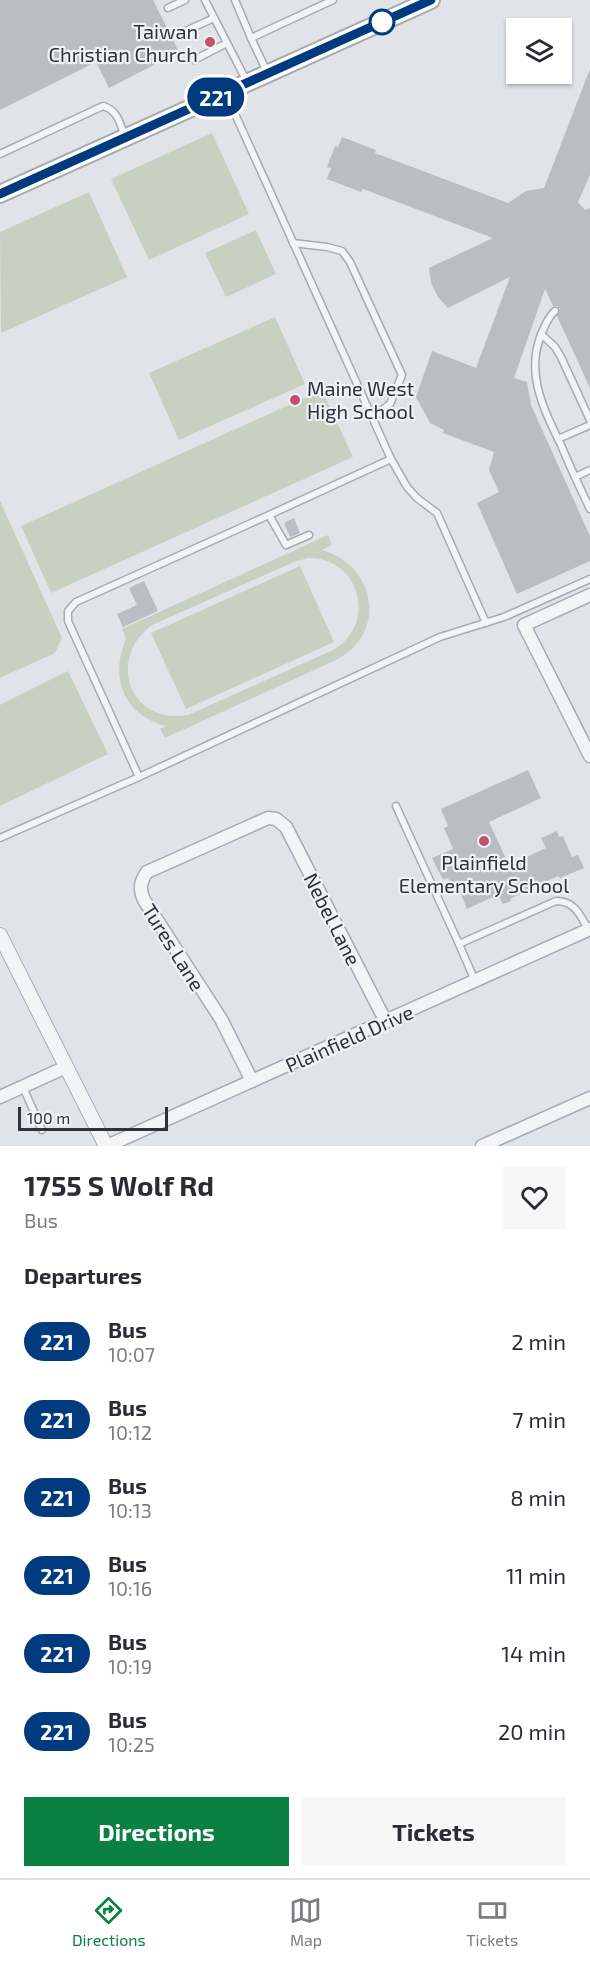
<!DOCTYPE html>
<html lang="en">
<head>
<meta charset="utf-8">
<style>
  body { margin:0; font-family:"Exo 2",sans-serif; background:#f7f7f7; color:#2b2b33; height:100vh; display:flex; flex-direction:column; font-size:22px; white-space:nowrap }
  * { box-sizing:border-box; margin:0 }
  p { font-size:20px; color:#7c7c81 }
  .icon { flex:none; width:33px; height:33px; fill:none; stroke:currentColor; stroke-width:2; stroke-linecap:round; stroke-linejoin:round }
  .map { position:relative; height:1146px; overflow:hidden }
  .side { display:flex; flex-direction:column; background:#fff; flex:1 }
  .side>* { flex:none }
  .badge { padding:0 12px; border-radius:20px; font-size:21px; line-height:39px }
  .fabs { position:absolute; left:506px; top:18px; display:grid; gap:12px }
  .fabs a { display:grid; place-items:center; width:66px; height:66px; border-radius:0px; background:#fff; box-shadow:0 2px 4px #0004; font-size:30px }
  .scale { position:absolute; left:18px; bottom:15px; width:150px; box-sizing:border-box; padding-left:6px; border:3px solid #2a333e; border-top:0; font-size:16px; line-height:21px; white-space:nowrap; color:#2a333e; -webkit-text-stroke:4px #f0f3f5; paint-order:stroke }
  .map>.badge { position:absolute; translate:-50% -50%; box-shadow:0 0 0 3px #fff }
  h2 { padding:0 24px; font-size:22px; line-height:54px }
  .round { display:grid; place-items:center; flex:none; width:63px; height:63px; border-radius:0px; background:#f7f7f7 }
  .head { display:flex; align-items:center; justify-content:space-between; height:102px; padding:0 24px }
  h1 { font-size:28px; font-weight:700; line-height:45px }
  .action { display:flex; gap:12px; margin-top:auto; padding:12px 24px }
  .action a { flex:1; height:69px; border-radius:0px; background:#0b8043; color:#fff; font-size:24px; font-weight:700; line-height:69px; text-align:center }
  .action a+a { background:#f7f7f7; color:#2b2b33 }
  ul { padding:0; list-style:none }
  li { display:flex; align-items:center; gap:18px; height:78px; padding:0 24px }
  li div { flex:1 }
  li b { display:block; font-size:22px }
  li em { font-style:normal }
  li .badge { min-width:66px; font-weight:700; text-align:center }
  .tabs { display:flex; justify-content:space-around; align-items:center; height:84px; border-top:2px solid #e1e1e2; background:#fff; font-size:16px; color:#7c7c81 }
  .tabs a { display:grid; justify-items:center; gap:3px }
  .tabs .selected { color:#0b8043 }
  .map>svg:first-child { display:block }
  .green { fill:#c7d1c2; fill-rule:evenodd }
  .building { fill:#b8bec4 }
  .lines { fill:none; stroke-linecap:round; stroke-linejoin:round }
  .service-casing { stroke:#a6abb2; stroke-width:9 }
  .minor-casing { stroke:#a6abb2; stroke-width:15 }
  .tertiary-casing { stroke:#a6abb2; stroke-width:16 }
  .secondary-casing { stroke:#a6abb2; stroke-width:20 }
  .service { stroke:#f3f4f6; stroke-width:6 }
  .minor { stroke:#f3f4f6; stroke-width:12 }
  .tertiary { stroke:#f3f4f6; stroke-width:14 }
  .secondary { stroke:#fff; stroke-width:16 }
  .line-casing { stroke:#fff; stroke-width:14 }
  .line { stroke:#003b80; stroke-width:9 }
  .stop-dot { fill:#fff; stroke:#003b80; stroke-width:3 }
  .poi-dot { fill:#c1516d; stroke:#f0f3f5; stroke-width:2 }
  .labels { text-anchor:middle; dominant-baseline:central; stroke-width:4.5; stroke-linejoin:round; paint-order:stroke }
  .poi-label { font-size:20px; fill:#2a333e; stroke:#f0f3f5; text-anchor:end }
  .street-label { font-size:20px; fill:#2a333e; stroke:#f0f3f5 }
</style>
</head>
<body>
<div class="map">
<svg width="590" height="1146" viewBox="0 0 590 1146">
  <rect width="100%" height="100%" fill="#e0e4e8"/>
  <g class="green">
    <polygon points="212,133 249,214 149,260 111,179"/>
    <polygon points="89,192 127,277 1,333 0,232"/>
    <polygon points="256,230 276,274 226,297 205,253"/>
    <polygon points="275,317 305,384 179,440 149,373"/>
    <polygon points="322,390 353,457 51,593 21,526"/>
    <polygon points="0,501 62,638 55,653 0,678"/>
    <path d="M328 535 332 545 322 550C376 565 388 633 336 660L165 738 160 729 166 726C124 716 109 677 126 639L122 629ZM308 558C360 557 378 624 333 650L188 715C130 725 106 659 152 625L294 562Z"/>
    <polygon points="300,566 334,642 186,709 151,633"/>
    <polygon points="68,671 108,754 0,806 0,705"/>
  </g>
  <g class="building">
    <polygon points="0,0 153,0 179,52 109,88 96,62 0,110"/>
    <polygon points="590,69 590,175 578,202 585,210 590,208 590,388 557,316 560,309 557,306 553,306 545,289 514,378 527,382 531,405 590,536 590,561 517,594 477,503 499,492 489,470 494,452 443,433 444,430 430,423 416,397 432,351 476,368 510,277 448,308 438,297 431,283 429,268 493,238 363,189 361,192 327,179 331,168 327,167 335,146 338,147 342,137 376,150 375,153 508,203 526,191 544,188"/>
    <polygon points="294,518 300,533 290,537 284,523"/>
    <polygon points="144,581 158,611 123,627 117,614 137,605 129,588"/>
    <polygon points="528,770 541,798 489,822 509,865 546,848 541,838 557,831 559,837 563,836 572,857 578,855 584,868 560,878 558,876 510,899 511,901 503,904 500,898 495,900 493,897 467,909 456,882 451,885 448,878 443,880 432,858 453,849 444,828 448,826 441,809"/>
  </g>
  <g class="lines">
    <defs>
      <g id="service">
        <polyline points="205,0 247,82"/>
        <polyline points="235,0 251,38"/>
        <polyline points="168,8 185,0"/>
        <polyline points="179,34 214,18"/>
        <polyline points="194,60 227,43"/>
        <polyline points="267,72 251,38 333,0"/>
        <polyline points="226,94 391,459 407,487 417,498 437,513 486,623"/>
        <path d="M0 154 103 106C118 110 120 124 125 137"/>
        <polyline points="293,243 327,247 342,251 350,262 402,375 390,404 373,417"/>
        <path d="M555 311C549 316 546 323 543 330 524 371 543 408 561 445 570 467 580 488 590 509"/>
        <polyline points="541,334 555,347 561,357 590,420"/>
        <polyline points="558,439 590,425"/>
        <polyline points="575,477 590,470"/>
        <polyline points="269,515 391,459"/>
        <polyline points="139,777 68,621 68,611 76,602 269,515 286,545 309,535"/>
        <polyline points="396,806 459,944"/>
        <polyline points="0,838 139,777 440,637 504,617 590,579"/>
        <path d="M475 981 459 944 556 901C575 901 580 915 588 929"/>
        <polyline points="23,1087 42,1130"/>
      </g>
      <g id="minor">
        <polyline points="590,595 524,625 590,756"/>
        <path d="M252 1081 221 1019 144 900C139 889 140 882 147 872L268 818 276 819 286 827 386 1022"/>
        <polyline points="0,1097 66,1067"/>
        <polyline points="107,1146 590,929"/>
        <polyline points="482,1146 590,1098"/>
      </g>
      <polyline id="tertiary" points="0,935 106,1146"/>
      <polyline id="secondary" points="0,194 431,0"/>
    </defs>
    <use href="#service" class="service-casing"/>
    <use href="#minor" class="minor-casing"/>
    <use href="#tertiary" class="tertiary-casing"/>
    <use href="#secondary" class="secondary-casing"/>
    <use href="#service" class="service"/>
    <use href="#minor" class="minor"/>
    <use href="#tertiary" class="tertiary"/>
    <use href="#secondary" class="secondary"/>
  </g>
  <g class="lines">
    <defs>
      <polyline id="line" points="0,194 431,0"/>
    </defs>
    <use href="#line" class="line-casing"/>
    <use href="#line" class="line"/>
  </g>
  <circle class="stop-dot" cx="382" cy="22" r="12"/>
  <g class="poi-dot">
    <circle cx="210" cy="42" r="6"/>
    <circle cx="295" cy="400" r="6"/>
    <circle cx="484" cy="841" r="6"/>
  </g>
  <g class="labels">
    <g class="poi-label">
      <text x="198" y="31">Taiwan<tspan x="198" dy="23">Christian Church</tspan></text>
      <text x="307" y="388" text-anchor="start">Maine West<tspan x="307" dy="23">High School</tspan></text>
      <text x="484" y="862" text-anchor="middle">Plainfield<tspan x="484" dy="23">Elementary School</tspan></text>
    </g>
    <g class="street-label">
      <text transform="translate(333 919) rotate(63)">Nebel Lane</text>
      <text transform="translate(174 947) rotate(58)">Tures Lane</text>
      <text transform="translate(349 1038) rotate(-24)">Plainfield Drive</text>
    </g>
  </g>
</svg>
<div class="fabs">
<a><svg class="icon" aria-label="layers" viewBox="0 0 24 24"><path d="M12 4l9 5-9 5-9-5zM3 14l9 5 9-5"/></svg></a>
</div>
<div class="scale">100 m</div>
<b class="badge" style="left:216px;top:97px;background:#003b80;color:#fff">221</b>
</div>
<section class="side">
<div class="head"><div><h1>1755 S Wolf Rd</h1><p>Bus</p></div><a class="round"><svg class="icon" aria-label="heart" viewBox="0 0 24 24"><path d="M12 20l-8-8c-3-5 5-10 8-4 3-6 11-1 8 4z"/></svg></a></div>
<h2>Departures</h2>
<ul>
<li><span class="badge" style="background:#003b80;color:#fff">221</span><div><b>Bus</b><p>10:07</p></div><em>2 min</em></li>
<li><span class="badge" style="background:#003b80;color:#fff">221</span><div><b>Bus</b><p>10:12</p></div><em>7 min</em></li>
<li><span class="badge" style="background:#003b80;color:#fff">221</span><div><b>Bus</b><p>10:13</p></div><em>8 min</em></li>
<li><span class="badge" style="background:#003b80;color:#fff">221</span><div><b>Bus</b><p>10:16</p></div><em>11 min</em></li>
<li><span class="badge" style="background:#003b80;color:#fff">221</span><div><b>Bus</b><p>10:19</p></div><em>14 min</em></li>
<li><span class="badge" style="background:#003b80;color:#fff">221</span><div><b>Bus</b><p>10:25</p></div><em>20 min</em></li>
</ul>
<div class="action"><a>Directions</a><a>Tickets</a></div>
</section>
<nav class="tabs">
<a class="selected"><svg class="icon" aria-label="directions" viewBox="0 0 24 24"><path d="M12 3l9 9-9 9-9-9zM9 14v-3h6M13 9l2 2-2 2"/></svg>Directions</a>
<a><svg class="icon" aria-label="map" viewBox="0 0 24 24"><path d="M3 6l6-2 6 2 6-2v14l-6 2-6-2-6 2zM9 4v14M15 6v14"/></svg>Map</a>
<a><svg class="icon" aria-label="tickets" viewBox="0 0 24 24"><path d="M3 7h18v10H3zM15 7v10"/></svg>Tickets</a>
</nav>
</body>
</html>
